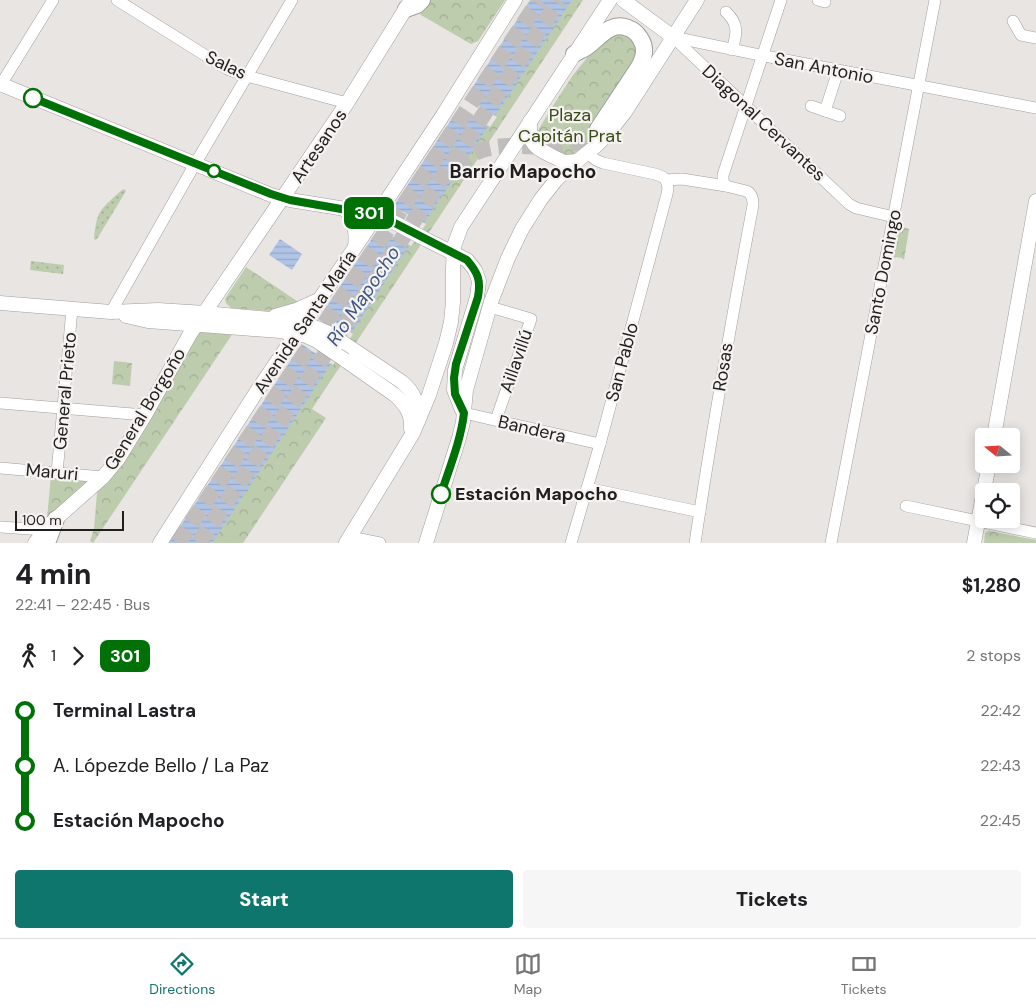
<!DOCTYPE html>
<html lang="en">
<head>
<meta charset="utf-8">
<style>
  body { margin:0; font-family:"DM Sans",sans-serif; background:#f6f6f6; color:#202124; height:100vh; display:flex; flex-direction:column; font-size:19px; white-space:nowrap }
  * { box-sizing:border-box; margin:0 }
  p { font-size:16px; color:#757577 }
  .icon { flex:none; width:28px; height:28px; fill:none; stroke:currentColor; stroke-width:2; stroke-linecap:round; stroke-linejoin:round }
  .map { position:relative; height:543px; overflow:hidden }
  .drawer { display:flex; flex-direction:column; background:#fff; flex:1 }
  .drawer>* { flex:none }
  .badge { padding:0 10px; border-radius:8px; font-size:18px; line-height:32px }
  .needle { width:32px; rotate:288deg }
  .controls { position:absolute; left:975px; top:428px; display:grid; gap:10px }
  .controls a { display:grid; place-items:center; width:45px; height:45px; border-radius:5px; background:#fff; box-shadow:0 2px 12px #0003; font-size:25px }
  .scale { position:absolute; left:15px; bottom:12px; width:109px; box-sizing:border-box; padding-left:5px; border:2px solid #201f1e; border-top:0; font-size:14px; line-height:18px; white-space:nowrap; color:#201f1e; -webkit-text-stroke:4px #f5f2f0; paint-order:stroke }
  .map>.badge { position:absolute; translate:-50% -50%; box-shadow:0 0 0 2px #fff }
  .legs { display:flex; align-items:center; gap:8px; height:55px; padding:0 15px; font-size:16px }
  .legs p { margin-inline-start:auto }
  .headline { display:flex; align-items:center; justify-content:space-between; height:85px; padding:0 15px }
  h1 { font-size:28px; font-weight:800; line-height:38px }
  .cta { display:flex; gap:10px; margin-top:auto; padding:10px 15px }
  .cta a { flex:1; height:58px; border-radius:5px; background:#0f766e; color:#fff; font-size:20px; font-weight:800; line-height:58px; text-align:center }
  .cta a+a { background:#f6f6f6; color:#202124 }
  ul { padding:0 15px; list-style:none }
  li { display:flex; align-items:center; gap:18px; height:55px; font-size:19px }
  li i { display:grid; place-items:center; width:8px; height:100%; margin:0 6px; background:currentColor }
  li i::after { content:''; width:12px; height:12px; margin:-6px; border:4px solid; border-radius:50%; background:#fff }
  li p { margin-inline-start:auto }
  li:first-child i { background:linear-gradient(#0000 50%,currentColor 0) }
  li:last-child i { background:linear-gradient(currentColor 50%,#0000 0) }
  .tab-bar { display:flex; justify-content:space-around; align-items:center; height:70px; border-top:1px solid #e0e0e0; background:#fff; font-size:14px; color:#757577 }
  .tab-bar a { display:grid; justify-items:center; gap:2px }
  .tab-bar .selected { color:#0f766e }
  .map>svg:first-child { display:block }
  .grass { fill:url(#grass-dots) }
  .park { fill:url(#park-crowns) }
  .water { fill:url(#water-rules) }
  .pier { fill:#e8e5e3 }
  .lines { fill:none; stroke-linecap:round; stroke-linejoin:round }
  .highway-tunnel { stroke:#c0bdbc; stroke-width:16; stroke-dasharray:16 8; stroke-linecap:butt }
  .minor-casing { stroke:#a29f9d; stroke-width:12 }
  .major-casing { stroke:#a29f9d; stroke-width:15 }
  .highway-casing { stroke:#a29f9d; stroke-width:18 }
  .minor { stroke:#fff; stroke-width:11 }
  .major { stroke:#fff; stroke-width:14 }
  .highway { stroke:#fff; stroke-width:16 }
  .major-bridge-casing { stroke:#a29f9d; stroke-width:15; stroke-linecap:butt }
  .major-bridge { stroke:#fff; stroke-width:14 }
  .line-1-casing { stroke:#fff; stroke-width:11 }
  .line-1 { stroke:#007106; stroke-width:8 }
  .stop-1-dot { fill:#fff; stroke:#007106; stroke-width:2.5 }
  .labels { text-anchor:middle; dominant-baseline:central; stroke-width:4.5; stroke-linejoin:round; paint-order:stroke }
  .street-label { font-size:18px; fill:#201f1e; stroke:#f5f2f0 }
  .park-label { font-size:18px; fill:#344b17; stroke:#f5f2f0 }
  .stop-label { font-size:18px; font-weight:bold; fill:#201f1e; stroke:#f5f2f0; text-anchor:start }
  .neighbourhood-label { font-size:19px; font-weight:bold; fill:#201f1e; stroke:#f5f2f0 }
  .water-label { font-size:19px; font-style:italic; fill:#3c5685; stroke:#f5f2f0 }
</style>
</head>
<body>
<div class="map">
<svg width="1036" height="543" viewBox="0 0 1036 543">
  <defs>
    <pattern id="grass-dots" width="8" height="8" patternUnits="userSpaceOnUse" patternTransform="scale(1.25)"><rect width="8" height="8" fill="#bcccad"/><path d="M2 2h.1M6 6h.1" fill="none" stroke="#a1af94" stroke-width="1.8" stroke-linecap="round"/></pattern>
    <pattern id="park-crowns" width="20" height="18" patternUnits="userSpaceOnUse" patternTransform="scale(1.25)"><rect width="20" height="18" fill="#bcccad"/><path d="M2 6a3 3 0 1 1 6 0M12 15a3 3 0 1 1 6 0" fill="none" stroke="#a1af94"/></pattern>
    <pattern id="water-rules" width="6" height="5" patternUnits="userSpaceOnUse" patternTransform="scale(1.25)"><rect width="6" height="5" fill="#b0c4e6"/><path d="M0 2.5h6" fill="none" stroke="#97a8c5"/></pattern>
  </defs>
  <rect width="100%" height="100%" fill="#e8e5e3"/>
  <g class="grass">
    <path d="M124 189 126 191 97 239 95 240 94 238C97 209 101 209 122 190Z"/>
    <polygon points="31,261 64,265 63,274 30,270"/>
  </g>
  <g class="park">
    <polygon points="426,0 505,0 478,41 471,44 421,15 420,12"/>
    <polygon points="530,0 583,0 312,409 326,418 243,543 170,543 377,233"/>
    <polygon points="621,29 640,47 596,137 565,161 531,142 554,104 573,75 599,43"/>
    <polygon points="896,225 909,229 904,260 902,258 896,257 891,260 889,260"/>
    <polygon points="246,267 294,299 302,305 283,312 231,308 226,303 225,299"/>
    <polygon points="196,331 233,333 93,543 90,541 94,529 97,493 100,487"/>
    <polygon points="114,361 132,363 130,386 112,384"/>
    <polygon points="51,475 84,478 87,483 47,519"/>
    <polygon points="989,531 1036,540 1036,543 984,543 985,533"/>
  </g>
  <g class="water">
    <polygon points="531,0 572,0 212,543 169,543"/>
    <polygon points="280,239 302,254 292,270 269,255"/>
  </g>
  <g class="pier">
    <polygon points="466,97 497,117 490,127 459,107"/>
    <polygon points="392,206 426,224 411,246 376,228"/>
    <polygon points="321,312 353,334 333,365 300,343"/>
  </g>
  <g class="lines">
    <g class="highway-tunnel">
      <path d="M456 167C495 124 555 167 598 129"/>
      <polyline points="178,543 418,184 539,0"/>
      <polyline points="199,543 396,248 559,0"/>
    </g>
    <defs>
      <g id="minor">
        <polyline points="117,0 227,69 247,76 347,103"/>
        <polyline points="818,0 825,2"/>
        <path d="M726 12C739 24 737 34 732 50"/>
        <polyline points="1013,21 1021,35 1036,38"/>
        <polyline points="673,37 770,57 1036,108"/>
        <polyline points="674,38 849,204 856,208 894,217"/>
        <polyline points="0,86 53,0"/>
        <polyline points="811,106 840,116"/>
        <polyline points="825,111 838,71"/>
        <path d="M587 153 596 160 603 163 655 174 663 177 666 180 682 179 726 186 746 191C752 193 753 199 753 205 732 317 712 430 695 543"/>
        <polyline points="726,186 723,181 723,175 781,0"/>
        <polyline points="490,307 531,319 498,414"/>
        <polyline points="111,312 195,164 292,0"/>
        <polyline points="0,403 145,415"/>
        <polyline points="464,413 600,444"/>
        <polyline points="0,468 103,477"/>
        <polyline points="57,473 72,309"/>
        <polyline points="587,488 700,512"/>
        <polyline points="906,506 1036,533"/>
        <polyline points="0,527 45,530"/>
        <polyline points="350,537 380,543"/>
        <polyline points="571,543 600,444 667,194 668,188 666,180"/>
        <polyline points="831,543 935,0"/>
      </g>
      <g id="major">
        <polyline points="623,0 673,37"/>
        <polyline points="0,84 271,195 290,200 364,212 384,217"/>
        <path d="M530 121C530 128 529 135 532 141 537 151 553 156 562 161L566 162 577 161"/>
        <path d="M345 209C354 220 357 233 355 247"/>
        <polyline points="425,239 467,260 475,270 479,281 477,297 455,370 454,390 462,410"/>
        <polyline points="0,303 111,312 158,310 205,313 292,321 310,325"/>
        <polyline points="126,316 148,321 280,331 303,335"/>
        <polyline points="275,316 296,310 318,300"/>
        <path d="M342 342 402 382C414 392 420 406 418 421"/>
        <path d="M345 360 395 395C406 405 412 414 411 429"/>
        <polyline points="994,436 1036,201"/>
        <polyline points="35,543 50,524 103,477 118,459 145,415 190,334 347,103 411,0"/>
        <polyline points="160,543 257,391 377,215 443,115 515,0"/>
        <polyline points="346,543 413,433 429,395 446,343 451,322 453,302 453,269 454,246 461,227 610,0"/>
        <polyline points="426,543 459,438 463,422 466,390 491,302 508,258 522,229 541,199 556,180 566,170 597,145 606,136 625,112 697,0"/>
        <polyline points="974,543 989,464"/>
      </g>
      <g id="highway">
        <polyline points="406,9 417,5 422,0"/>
        <path d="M574 54C579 51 584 49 588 46 600 37 611 21 628 28 634 30 637 33 640 38 647 48 644 57 639 67L598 129"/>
        <polyline points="47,543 56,519"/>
      </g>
    </defs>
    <use href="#minor" class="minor-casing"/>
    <use href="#major" class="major-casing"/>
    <use href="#highway" class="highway-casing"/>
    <use href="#minor" class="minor"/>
    <use href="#major" class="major"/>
    <use href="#highway" class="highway"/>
    <defs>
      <g id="major-bridge">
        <polyline points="384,217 425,239"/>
        <polyline points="312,326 331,334 342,342"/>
        <polyline points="306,336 317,341 345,360"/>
      </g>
    </defs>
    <use href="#major-bridge" class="major-bridge-casing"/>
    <use href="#major-bridge" class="major-bridge"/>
  </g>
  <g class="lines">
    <defs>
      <path id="line-1" d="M33 98 271 194 290 200 381 216 467 260C478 273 481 280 478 297L456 364 454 378 455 394 464 413C461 440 449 469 441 494"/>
    </defs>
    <use href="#line-1" class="line-1-casing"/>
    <use href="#line-1" class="line-1"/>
  </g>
  <g class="stop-1-dot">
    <circle cx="33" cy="98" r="9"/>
    <circle cx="214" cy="171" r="6"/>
    <circle cx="441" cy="494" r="9"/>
  </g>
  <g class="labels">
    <g class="street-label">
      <text transform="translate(226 65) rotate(25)">Salas</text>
      <text transform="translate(824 68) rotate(11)">San Antonio</text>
      <text transform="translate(764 123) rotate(43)">Diagonal Cervantes</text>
      <text transform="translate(319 146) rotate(-56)">Artesanos</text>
      <text transform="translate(883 272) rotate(-79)">Santo Domingo</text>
      <text transform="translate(305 322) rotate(-56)">Avenida Santa María</text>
      <text transform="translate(516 361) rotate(-71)">Aillavillú</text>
      <text transform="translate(622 362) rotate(-75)">San Pablo</text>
      <text transform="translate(723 367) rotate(-81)">Rosas</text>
      <text transform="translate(65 391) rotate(-85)">General Prieto</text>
      <text transform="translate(145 409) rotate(-59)">General Borgoño</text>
      <text transform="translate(532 429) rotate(13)">Bandera</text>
      <text transform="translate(52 472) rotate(5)">Maruri</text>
    </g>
    <g class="park-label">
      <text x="570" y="115">Plaza<tspan x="570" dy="21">Capitán Prat</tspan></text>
    </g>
    <g class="stop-label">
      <text x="455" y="494">Estación Mapocho</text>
    </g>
    <g class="neighbourhood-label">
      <text x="523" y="171">Barrio Mapocho</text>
    </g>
    <g class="water-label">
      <text transform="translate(363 296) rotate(-56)">Río Mapocho</text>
    </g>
  </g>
</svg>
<div class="controls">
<a><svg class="needle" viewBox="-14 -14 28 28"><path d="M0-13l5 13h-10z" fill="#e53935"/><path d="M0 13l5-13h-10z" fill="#757577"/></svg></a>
<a><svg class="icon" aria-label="locate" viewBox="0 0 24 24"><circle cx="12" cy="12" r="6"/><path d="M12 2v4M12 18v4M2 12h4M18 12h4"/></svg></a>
</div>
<div class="scale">100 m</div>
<b class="badge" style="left:369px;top:213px;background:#007106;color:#fff">301</b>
</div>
<section class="drawer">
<div class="headline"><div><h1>4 min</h1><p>22:41 – 22:45 · Bus</p></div><b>$1,280</b></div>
<div class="legs"><svg class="icon" aria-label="walk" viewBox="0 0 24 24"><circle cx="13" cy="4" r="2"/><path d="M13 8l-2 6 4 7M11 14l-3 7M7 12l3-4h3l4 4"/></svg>1<svg class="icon" aria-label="forward" viewBox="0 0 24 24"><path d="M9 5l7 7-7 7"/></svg><b class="badge" style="background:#007106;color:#fff">301</b><p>2 stops</p></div>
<ul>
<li><i style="color:#007106"></i><b>Terminal Lastra</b><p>22:42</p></li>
<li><i style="color:#007106"></i><span>A. Lópezde Bello / La Paz</span><p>22:43</p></li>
<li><i style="color:#007106"></i><b>Estación Mapocho</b><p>22:45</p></li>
</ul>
<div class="cta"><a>Start</a><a>Tickets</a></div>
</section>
<nav class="tab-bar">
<a class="selected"><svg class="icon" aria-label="directions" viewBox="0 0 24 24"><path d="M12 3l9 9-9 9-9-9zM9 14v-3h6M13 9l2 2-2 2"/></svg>Directions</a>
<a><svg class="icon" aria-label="map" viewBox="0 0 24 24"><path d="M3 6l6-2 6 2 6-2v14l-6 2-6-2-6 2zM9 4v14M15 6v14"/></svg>Map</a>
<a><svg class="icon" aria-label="tickets" viewBox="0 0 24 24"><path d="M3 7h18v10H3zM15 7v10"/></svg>Tickets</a>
</nav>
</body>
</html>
